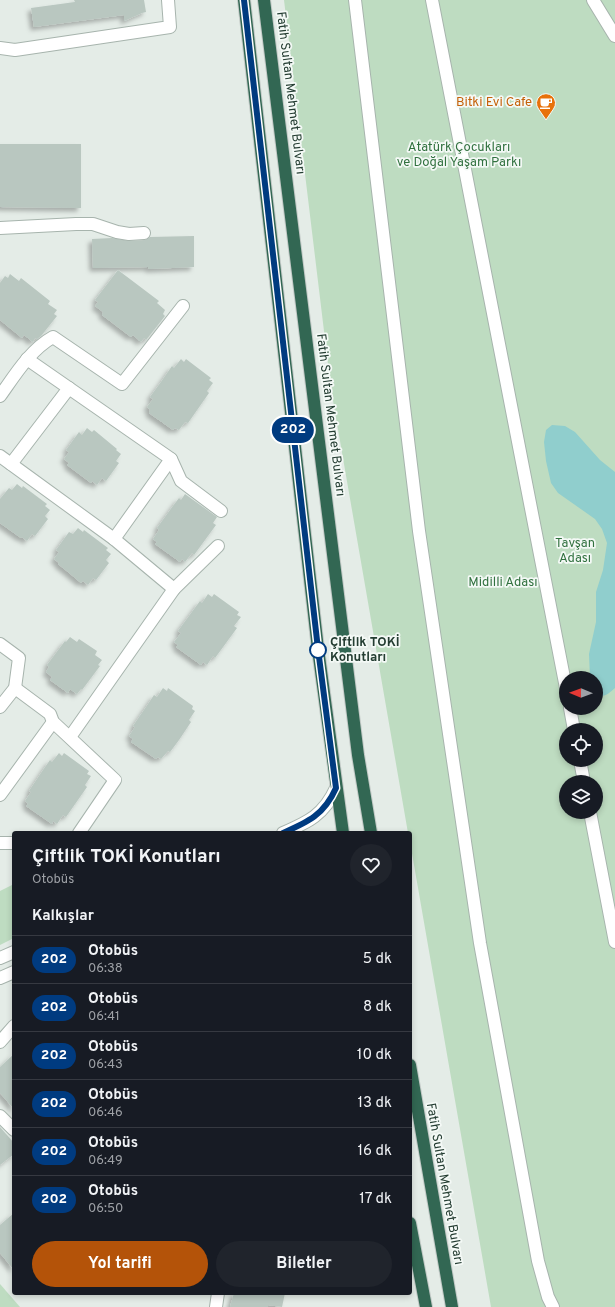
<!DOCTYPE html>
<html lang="tr">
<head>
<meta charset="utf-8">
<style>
  body { margin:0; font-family:Overpass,sans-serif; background:#20242c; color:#f1f3f6; height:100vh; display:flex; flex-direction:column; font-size:15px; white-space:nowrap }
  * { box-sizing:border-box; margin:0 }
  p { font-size:13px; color:#9ea1a6 }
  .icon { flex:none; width:22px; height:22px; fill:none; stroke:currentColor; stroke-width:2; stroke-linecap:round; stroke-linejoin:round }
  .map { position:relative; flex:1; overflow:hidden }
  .panel { position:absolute; left:12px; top:831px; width:400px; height:464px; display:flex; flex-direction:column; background:#171b24; border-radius:4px; box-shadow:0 2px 6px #0003 }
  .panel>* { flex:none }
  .badge { padding:0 8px; border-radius:13px; font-size:14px; line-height:26px }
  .needle { width:26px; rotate:271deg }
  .fabs { position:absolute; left:559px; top:671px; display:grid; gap:8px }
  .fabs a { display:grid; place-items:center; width:44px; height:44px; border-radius:50%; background:#171b24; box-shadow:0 2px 6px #0003; font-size:20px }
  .map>.badge { position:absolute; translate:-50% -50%; box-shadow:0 0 0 2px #fff }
  h2 { padding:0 20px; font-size:15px; line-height:36px }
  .round { display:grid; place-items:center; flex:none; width:42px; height:42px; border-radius:21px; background:#20242c }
  .summary { display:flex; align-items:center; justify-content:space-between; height:68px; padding:0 20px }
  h1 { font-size:19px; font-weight:700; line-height:30px }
  .primary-button { display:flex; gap:8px; margin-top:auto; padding:8px 20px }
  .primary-button a { flex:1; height:46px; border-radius:24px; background:#b45309; color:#fff; font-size:16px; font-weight:700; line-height:46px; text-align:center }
  .primary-button a+a { background:#20242c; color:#f1f3f6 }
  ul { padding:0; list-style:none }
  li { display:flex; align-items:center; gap:12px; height:48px; padding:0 20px; border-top:1px solid #363941 }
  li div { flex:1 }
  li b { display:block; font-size:15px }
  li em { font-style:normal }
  li .badge { min-width:44px; font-weight:700; text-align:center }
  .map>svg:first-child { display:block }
  .green { fill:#bedcc1; fill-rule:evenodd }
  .water { fill:#90cecd }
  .building { fill:#b9c7c0; filter:url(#shadow) }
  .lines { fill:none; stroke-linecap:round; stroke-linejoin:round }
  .minor-casing { stroke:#a7b4ad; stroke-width:14 }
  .highway-casing { stroke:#c2c9c6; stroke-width:14 }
  .minor { stroke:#fff; stroke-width:12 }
  .highway { stroke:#326753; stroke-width:12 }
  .line-casing { stroke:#fff; stroke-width:9 }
  .line { stroke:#003b80; stroke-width:6 }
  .stop-dot { fill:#fff; stroke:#003b80; stroke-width:2 }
  .labels { text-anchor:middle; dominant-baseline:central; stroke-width:3.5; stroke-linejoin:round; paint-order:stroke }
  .street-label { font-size:13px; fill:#243d32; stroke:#f4f9f6 }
  .food-label { font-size:13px; fill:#c56008; stroke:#f4f9f6; text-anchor:end }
  .park-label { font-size:13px; fill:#31713f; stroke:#f4f9f6 }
  .stop-label { font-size:13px; font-weight:bold; fill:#243d32; stroke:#f4f9f6; text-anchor:start }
</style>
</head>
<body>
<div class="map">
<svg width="615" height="1307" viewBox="0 0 615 1307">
  <defs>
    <filter id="shadow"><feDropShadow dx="-3.5" dy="3.5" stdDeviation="2" flood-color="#0004"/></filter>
  </defs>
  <rect width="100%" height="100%" fill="#e4ece7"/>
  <g class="green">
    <path d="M284 0H615V1307H491L410 842V833H408L331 389ZM566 678H596V708H566ZM566 730H596V760H566ZM566 782H596V812H566Z"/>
    <polygon points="14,884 14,938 0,945 0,891"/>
    <polygon points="0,1284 20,1307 0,1307"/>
  </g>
  <path class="water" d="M552 425 565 426 575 432 600 460 615 472V688C609 693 605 698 596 695V678H590L589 654 596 622V592L603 570 607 543 602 529 595 519 558 493 551 483 546 461 544 442 546 430Z"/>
  <g class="building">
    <polygon points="74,0 144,0 146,12 142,13 124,21 124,15 34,27 31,8 75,2"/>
    <polygon points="0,144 81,144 81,208 0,207"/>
    <polygon points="194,236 194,267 149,269 148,267 93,268 92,239 112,238 130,241 145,240 150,237"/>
    <polygon points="118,270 159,301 157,303 165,310 163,314 165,316 146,340 144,338 141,342 133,335 131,337 102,315 103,312 95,306 98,302 95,300"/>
    <polygon points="10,274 19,281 21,278 50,301 48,304 57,310 54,314 57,316 41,336 37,339 35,338 33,342 24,335 22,338 0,320 0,283 5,276 8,278"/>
    <polygon points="181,359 184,362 186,359 211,378 209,380 213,383 207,391 209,393 188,423 185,422 179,430 175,428 173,430 149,413 150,410 147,407 153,399 150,397 161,382 172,366 174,368"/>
    <polygon points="87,428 92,432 94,430 117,449 116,450 121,454 116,461 119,463 106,481 102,478 97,485 92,481 91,483 67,465 69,463 64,459 69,452 66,450 79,432 82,435"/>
    <polygon points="17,484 22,488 23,486 47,504 45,506 50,510 45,516 48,519 35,536 32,534 27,541 22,537 21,538 0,523 0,499 9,488 12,490"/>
    <polygon points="185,494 217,517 213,523 216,525 194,555 192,553 185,562 182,559 180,562 155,544 157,542 153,539 159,530 157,528 173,506 179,498 181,500"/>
    <polygon points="78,528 83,532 84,530 108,548 106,550 111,554 106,560 109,563 96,580 93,578 88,585 83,581 81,583 68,572 58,564 59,563 54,559 59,552 56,550 69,532 73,534"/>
    <polygon points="208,594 212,597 214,594 239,612 237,615 241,617 234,626 237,628 215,658 213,656 207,665 203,662 201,665 176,647 178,645 174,642 181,633 178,631 200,601 202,603"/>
    <polygon points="70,637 77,642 79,639 97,651 95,655 102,660 98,665 100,666 82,690 81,689 77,694 70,689 68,693 50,680 52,677 46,672 49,667 47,665 65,641 66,642"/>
    <polygon points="163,688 167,691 168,688 193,706 192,709 195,711 189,720 191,722 179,740 170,752 168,751 161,759 158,757 156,759 131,742 133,739 129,736 135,727 133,726 146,707 154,695 157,697"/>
    <polygon points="59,753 62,756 64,753 89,771 87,774 91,776 85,785 87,787 66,817 63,815 57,824 53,821 52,824 26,806 28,804 25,801 31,792 29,791 41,773 50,760 52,762"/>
    <polygon points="14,1054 14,1109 0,1093 0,1067"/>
    <polygon points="0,1127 14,1143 14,1154 0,1165"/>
    <polygon points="14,1213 14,1270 0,1253 0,1225"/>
    <polygon points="234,1293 285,1293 282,1307 268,1305 268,1307 230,1307"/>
  </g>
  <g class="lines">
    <defs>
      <g id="minor">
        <polyline points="355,0 419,531 480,943 538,1261 548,1297 553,1307"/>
        <polyline points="432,0 566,688"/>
        <polyline points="593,0 615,36"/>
        <polyline points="0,48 15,50 170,27 168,0"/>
        <polyline points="0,228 76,224 93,224 117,232 129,234 144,233"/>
        <polyline points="27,359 171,459 114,539"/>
        <path d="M0 396C15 375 30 350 53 337L122 384 183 306"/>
        <polyline points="0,456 114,539 174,589"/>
        <polyline points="171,459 181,481 221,511"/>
        <polyline points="11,464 69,388"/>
        <polyline points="0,644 19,658 15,688 0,707"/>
        <polyline points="15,688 50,714 53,722 115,780 79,833"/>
        <polyline points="570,708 574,730"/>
        <polyline points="70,737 174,589 218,546"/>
        <polyline points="580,760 584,782"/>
        <polyline points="0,795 53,722"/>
        <polyline points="590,812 615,942"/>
        <path d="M283 833C308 822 324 815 336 788"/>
        <polyline points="0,843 14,843"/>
        <polyline points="0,958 14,952"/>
        <polyline points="0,978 14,972"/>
        <polyline points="0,1042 14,1026"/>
        <polyline points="0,1116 14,1130"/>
        <polyline points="216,1307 218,1293"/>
      </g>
      <g id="highway">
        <polyline points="244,0 318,649 343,833"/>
        <polyline points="264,0 358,755 371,833"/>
        <polyline points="410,1065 452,1307"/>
        <polyline points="410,1223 426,1307"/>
      </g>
    </defs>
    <use href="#minor" class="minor-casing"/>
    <use href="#highway" class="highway-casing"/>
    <use href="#minor" class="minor"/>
    <use href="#highway" class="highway"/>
  </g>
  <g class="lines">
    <defs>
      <path id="line" d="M244 0 318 649 336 788C324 815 308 822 283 833"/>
    </defs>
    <use href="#line" class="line-casing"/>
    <use href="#line" class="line"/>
  </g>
  <defs>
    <symbol id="cafe-pin" viewBox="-11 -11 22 30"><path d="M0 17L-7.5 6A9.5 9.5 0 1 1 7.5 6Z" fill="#e8710a" stroke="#f4f9f6"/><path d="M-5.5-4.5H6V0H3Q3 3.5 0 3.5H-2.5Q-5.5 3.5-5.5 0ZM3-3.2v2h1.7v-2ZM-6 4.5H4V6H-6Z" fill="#fff"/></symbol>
  </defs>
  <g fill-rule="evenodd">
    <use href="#cafe-pin" x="535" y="92" width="22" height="30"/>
  </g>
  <circle class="stop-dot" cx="318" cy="650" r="8"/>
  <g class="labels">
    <g class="street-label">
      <text transform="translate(290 93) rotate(83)">Fatih Sultan Mehmet Bulvarı</text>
      <text transform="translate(330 415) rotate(83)">Fatih Sultan Mehmet Bulvarı</text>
      <text transform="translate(444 1184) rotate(80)">Fatih Sultan Mehmet Bulvarı</text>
    </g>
    <g class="food-label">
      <text x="532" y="103">Bitki Evi Cafe</text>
    </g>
    <g class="park-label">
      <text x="459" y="148">Atatürk Çocukları<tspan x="459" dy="15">ve Doğal Yaşam Parkı</tspan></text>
      <text x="575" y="544">Tavşan<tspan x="575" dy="15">Adası</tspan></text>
      <text x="503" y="583">Midilli Adası</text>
    </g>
    <g class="stop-label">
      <text x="330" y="643">Çiftlik TOKİ<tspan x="330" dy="15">Konutları</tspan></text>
    </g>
  </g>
</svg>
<div class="fabs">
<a><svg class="needle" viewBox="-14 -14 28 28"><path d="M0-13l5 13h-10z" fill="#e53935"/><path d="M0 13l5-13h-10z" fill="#9ea1a6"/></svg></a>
<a><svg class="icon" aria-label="locate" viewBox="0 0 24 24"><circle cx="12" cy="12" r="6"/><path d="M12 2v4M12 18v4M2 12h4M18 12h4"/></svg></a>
<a><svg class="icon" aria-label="layers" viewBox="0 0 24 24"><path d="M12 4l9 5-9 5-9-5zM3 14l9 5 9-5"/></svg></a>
</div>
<b class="badge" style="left:293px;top:430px;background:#003b80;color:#fff">202</b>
<section class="panel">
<div class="summary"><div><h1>Çiftlik TOKİ Konutları</h1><p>Otobüs</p></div><a class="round"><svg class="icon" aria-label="heart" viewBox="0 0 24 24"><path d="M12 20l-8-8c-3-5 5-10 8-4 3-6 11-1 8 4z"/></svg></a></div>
<h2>Kalkışlar</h2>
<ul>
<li><span class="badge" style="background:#003b80;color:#fff">202</span><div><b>Otobüs</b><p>06:38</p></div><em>5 dk</em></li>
<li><span class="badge" style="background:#003b80;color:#fff">202</span><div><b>Otobüs</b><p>06:41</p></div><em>8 dk</em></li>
<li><span class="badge" style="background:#003b80;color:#fff">202</span><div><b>Otobüs</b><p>06:43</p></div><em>10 dk</em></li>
<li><span class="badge" style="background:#003b80;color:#fff">202</span><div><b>Otobüs</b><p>06:46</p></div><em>13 dk</em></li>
<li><span class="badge" style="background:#003b80;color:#fff">202</span><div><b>Otobüs</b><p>06:49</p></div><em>16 dk</em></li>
<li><span class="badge" style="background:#003b80;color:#fff">202</span><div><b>Otobüs</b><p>06:50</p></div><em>17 dk</em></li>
</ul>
<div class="primary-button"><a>Yol tarifi</a><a>Biletler</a></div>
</section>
</div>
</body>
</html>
